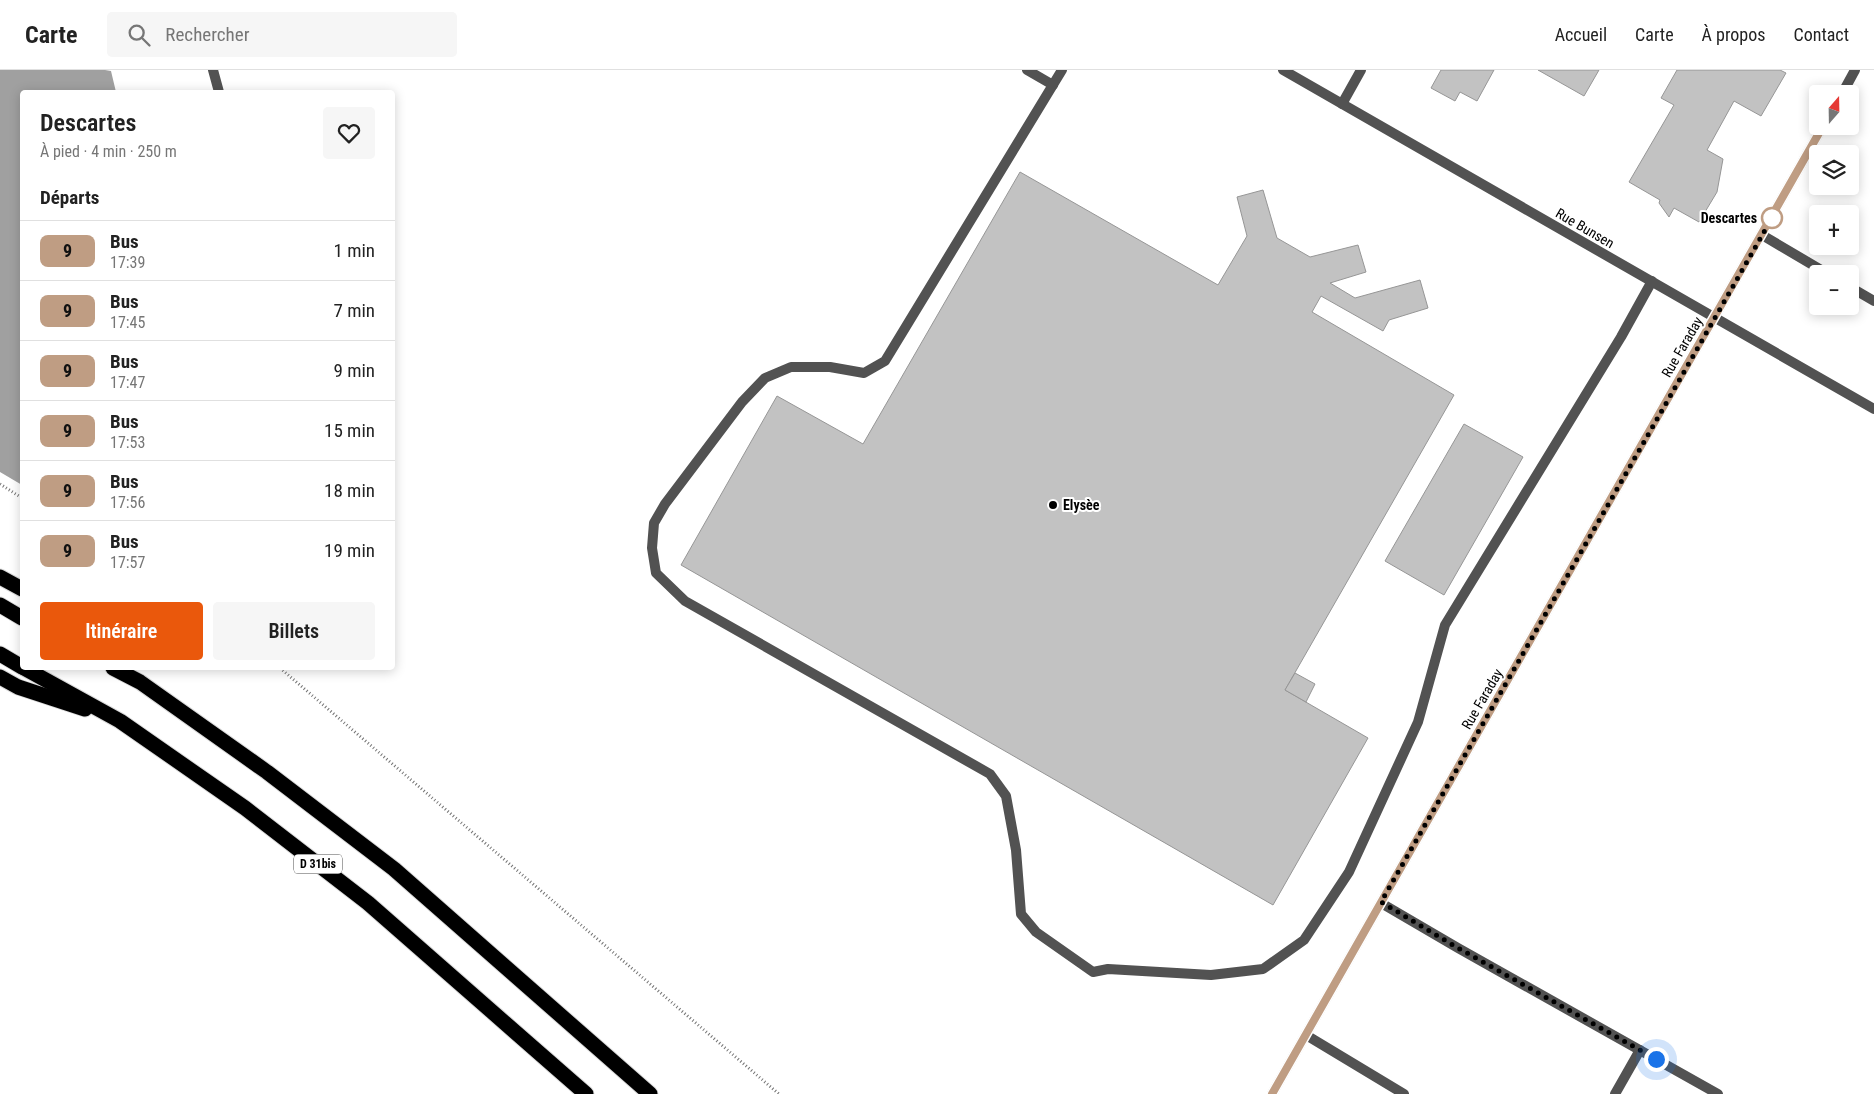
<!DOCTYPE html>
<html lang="fr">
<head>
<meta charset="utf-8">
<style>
  body { margin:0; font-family:"Roboto Condensed",sans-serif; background:#f6f6f6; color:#222; height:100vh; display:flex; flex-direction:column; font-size:19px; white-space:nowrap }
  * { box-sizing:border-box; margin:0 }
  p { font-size:16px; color:#767676 }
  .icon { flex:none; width:28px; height:28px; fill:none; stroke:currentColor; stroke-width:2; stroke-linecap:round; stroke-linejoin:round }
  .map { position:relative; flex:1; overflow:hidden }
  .details { position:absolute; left:20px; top:20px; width:375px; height:580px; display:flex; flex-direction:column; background:#fff; border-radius:5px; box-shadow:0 2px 12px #0003 }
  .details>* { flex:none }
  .badge { padding:0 10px; border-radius:8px; font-size:18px; line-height:32px }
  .needle { width:32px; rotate:20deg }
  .controls { position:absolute; left:1809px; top:15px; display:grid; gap:10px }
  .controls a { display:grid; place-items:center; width:50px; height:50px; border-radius:5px; background:#fff; box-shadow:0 2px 12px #0003; font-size:25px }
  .you { position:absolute; width:25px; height:25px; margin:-12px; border:4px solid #fff; border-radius:50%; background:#1a73e8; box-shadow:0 0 0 8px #1a73e833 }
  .map>.badge { position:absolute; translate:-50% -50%; box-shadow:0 0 0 2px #fff }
  h2 { padding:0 20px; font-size:19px; line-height:45px }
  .round { display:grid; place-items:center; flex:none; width:52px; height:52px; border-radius:5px; background:#f6f6f6 }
  .overview { display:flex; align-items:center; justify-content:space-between; height:85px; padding:0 20px }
  h1 { font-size:24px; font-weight:600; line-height:38px }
  .action { display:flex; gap:10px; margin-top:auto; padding:10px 20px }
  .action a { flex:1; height:58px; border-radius:5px; background:#ea580c; color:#fff; font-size:20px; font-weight:600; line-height:58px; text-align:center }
  .action a+a { background:#f6f6f6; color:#222 }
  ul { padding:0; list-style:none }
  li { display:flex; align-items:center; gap:15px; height:60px; padding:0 20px; border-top:1px solid #e0e0e0 }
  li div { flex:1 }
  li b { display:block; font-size:19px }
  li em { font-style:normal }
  li .badge { min-width:55px; font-weight:700; text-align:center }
  header { display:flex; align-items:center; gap:30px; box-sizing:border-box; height:70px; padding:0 25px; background:#fff; border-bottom:1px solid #e0e0e0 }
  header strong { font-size:24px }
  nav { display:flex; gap:28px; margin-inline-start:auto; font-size:18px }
  .search { width:350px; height:45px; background:#f6f6f6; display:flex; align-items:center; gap:12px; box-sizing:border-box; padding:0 18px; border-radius:5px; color:#767676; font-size:19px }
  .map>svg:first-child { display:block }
  .water { fill:#a0a0a0 }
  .building { fill:#c2c2c2; stroke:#969696 }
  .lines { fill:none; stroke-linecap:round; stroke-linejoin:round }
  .highway-casing { stroke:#dbdbdb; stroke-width:17 }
  .path { stroke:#747474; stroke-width:3; stroke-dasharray:1 2.5; stroke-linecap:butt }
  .lane { stroke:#525252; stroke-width:10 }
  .street { stroke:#525252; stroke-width:10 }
  .highway { stroke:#000; stroke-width:15 }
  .line-casing { stroke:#fff; stroke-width:11 }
  .line { stroke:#bf9d83; stroke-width:8 }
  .walk { stroke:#000; stroke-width:5; stroke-dasharray:0 9 }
  .stop-dot { fill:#fff; stroke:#bf9d83; stroke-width:2.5 }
  .poi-dot { fill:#000; stroke:#fff; stroke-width:2 }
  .labels { text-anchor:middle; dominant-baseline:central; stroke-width:4; stroke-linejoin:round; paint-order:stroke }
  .shield { fill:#fff; stroke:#4c4c4c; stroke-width:1 }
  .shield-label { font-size:12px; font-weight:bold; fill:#000 }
  .stop-label { font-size:14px; font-weight:bold; fill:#000; stroke:#fff; text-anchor:end }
  .street-label { font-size:14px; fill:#000; stroke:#fff }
  .poi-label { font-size:14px; font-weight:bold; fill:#000; stroke:#fff; text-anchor:start }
</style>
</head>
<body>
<header>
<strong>Carte</strong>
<div class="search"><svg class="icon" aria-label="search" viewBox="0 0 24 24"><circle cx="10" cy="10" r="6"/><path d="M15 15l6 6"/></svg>Rechercher</div>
<nav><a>Accueil</a><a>Carte</a><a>À propos</a><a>Contact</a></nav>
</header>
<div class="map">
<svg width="1874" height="1024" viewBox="0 0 1874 1024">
  <rect width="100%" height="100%" fill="#fff"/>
  <polygon class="water" points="0,0 105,0 111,1 116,22 22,22 22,415 0,402"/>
  <g class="building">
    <polygon points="1441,0 1494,0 1477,31 1460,22 1455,31 1431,18"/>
    <polygon points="1538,0 1599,0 1584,26"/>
    <polygon points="1677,0 1780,0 1786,3 1761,46 1734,31 1707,80 1723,89 1717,122 1699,152 1674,138 1669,147 1659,133 1660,130 1629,112 1674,35 1661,28"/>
    <polygon points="1020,102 1218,215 1247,166 1237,127 1263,120 1277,168 1310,187 1358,175 1366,202 1330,213 1355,228 1420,210 1428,238 1389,250 1383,261 1321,226 1312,242 1454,325 1285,620 1368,668 1273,835 681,495 777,326 863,374"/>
    <polygon points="1464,354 1523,387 1444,525 1385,491"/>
    <polygon points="1295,603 1315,614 1306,632 1285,620"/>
  </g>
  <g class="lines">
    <defs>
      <g id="highway">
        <polyline points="0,507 22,519"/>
        <polyline points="0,535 22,548"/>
        <polyline points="0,584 22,597"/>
        <polyline points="24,598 120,651 245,738 368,833 586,1024"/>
        <polyline points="113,598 140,612 267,702 394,799 650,1024"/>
        <polyline points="0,607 18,617 85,639"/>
      </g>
    </defs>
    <use href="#highway" class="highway-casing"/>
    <g class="path">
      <polyline points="0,414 22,428"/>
      <polyline points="280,598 779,1024"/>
    </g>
    <g class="lane">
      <polyline points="1027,0 1053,15"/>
      <polyline points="1062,0 885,291 864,303 830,297 791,297 765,308 742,332 665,434 654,453 652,478 656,503 685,531 990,704 1006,726 1016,780 1021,844 1036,862 1093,902 1108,899 1211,905 1263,899 1304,870 1349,802 1418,652 1445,555 1621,267 1652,211"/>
      <polyline points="1342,34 1361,0"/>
      <polyline points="1762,165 1828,204"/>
      <polyline points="1850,217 1874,231"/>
      <polyline points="1381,833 1458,878 1718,1024"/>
      <polyline points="1306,965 1404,1024"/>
      <polyline points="1615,1024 1640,980"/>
    </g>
    <g class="street">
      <polyline points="213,0 219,22"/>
      <polyline points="1283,0 1874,339"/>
      <polyline points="1842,24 1855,0"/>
      <polyline points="1272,1024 1823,56"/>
    </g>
    <use href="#highway" class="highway"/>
  </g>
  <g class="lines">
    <defs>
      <polyline id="line" points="1272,1024 1823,56"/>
    </defs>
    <use href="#line" class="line-casing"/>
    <use href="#line" class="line"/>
    <polyline class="walk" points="1656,989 1458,878 1381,832 1772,148"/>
  </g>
  <circle class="stop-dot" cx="1772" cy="148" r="10"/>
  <circle class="poi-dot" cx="1053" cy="435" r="5"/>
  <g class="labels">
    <rect class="shield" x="294" y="784.5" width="48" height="19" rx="4"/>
    <g class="shield-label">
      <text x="318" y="794">D 31bis</text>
    </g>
    <g class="stop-label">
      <text x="1757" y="148">Descartes</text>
    </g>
    <g class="street-label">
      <text transform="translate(1585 158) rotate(30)">Rue Bunsen</text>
      <text transform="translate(1682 277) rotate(-60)">Rue Faraday</text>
      <text transform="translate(1482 629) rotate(-60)">Rue Faraday</text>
    </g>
    <g class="poi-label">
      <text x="1063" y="435">Elysèe</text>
    </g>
  </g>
</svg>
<div class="controls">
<a><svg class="needle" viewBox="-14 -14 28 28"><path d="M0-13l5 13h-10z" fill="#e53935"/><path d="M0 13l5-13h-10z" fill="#767676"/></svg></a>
<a><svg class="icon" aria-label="layers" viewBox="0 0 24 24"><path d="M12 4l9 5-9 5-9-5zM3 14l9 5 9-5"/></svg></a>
<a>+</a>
<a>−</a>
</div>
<div class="you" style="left:1656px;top:989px"></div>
<section class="details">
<div class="overview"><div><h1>Descartes</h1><p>À pied · 4 min · 250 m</p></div><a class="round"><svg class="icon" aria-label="heart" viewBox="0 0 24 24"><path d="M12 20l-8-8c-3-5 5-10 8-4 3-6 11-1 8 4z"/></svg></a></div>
<h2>Départs</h2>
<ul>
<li><span class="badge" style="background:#bf9d83;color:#111">9</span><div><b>Bus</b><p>17:39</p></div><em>1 min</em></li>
<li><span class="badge" style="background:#bf9d83;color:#111">9</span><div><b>Bus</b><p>17:45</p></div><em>7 min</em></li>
<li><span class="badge" style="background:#bf9d83;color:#111">9</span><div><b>Bus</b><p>17:47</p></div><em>9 min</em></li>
<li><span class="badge" style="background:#bf9d83;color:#111">9</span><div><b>Bus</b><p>17:53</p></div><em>15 min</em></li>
<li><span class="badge" style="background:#bf9d83;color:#111">9</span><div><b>Bus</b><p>17:56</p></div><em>18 min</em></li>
<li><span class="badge" style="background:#bf9d83;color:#111">9</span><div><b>Bus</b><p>17:57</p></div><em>19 min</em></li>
</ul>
<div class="action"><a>Itinéraire</a><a>Billets</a></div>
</section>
</div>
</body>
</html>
